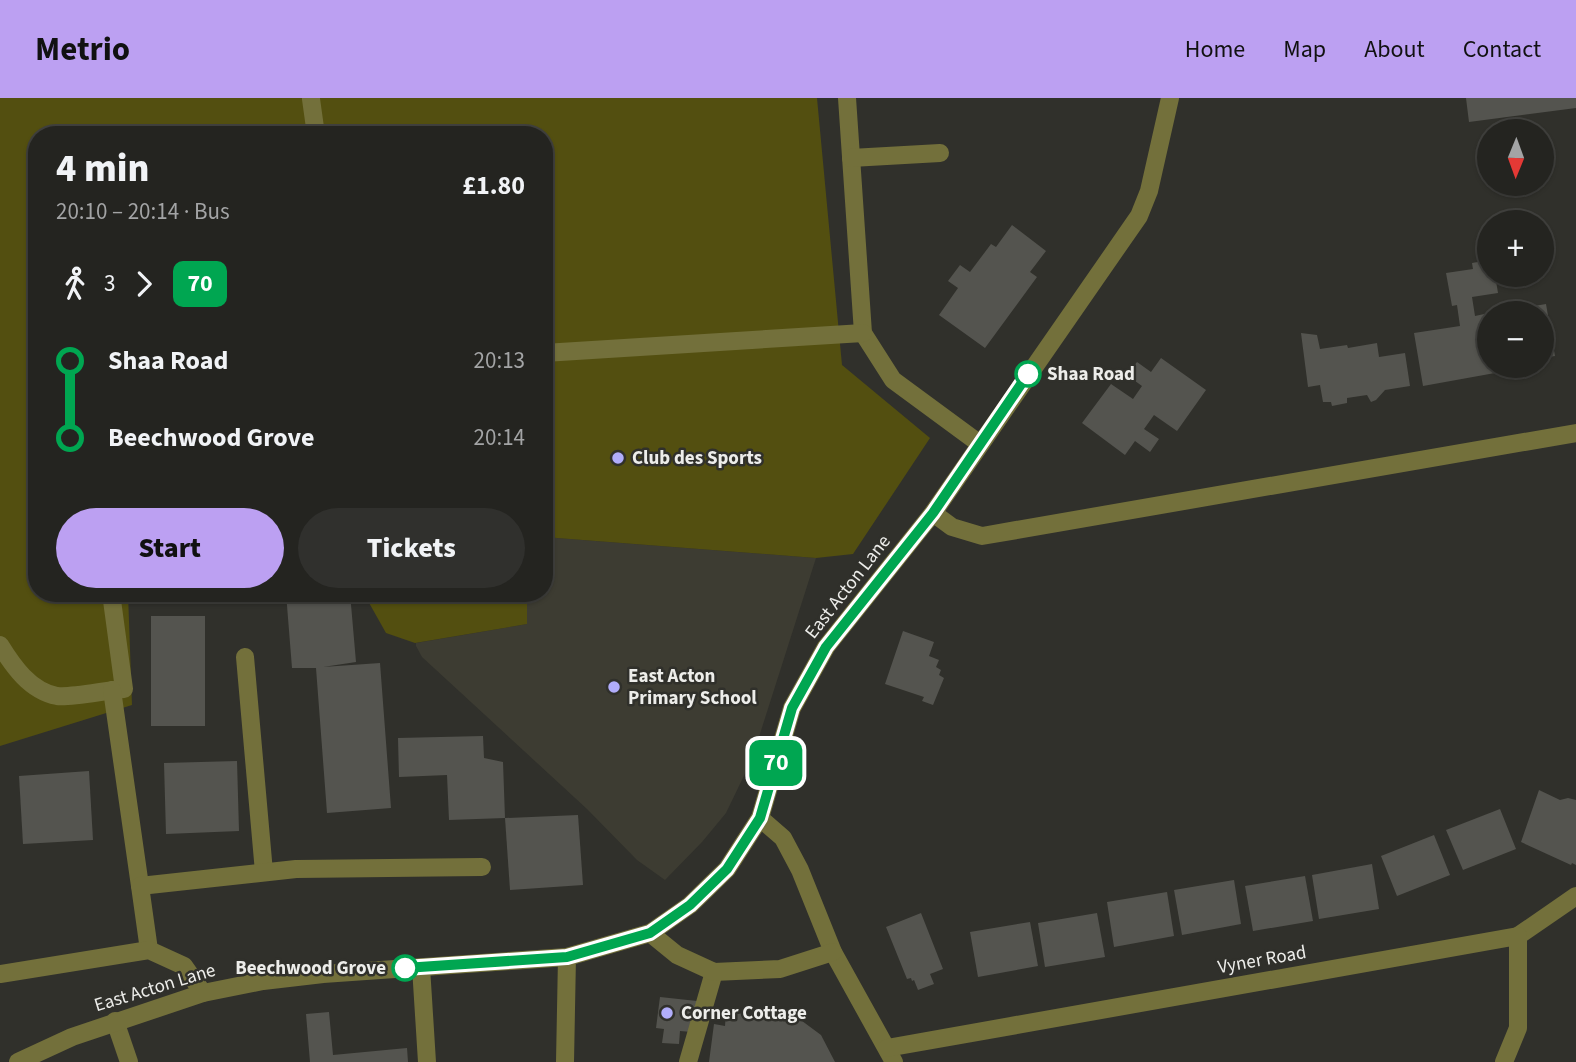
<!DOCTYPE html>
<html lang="en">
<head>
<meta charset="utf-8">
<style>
  body { margin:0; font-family:"Source Sans 3",sans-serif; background:#30302d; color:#f1f3f6; height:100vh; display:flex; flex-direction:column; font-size:26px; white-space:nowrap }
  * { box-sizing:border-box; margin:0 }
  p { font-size:23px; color:#a3a4a5 }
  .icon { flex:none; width:38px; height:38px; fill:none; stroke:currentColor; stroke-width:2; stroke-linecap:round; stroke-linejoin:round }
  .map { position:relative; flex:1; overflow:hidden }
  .panel { position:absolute; left:28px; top:28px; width:525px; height:476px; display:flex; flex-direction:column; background:#242420; border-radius:28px; box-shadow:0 2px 5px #0004,0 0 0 2px #41413e }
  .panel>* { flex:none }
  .badge { padding:0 14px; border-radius:10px; font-size:24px; line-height:46px }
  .needle { width:46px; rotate:181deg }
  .tools { position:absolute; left:1477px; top:21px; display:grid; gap:14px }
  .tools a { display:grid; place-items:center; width:77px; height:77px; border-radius:50%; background:#242420; box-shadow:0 2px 5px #0004,0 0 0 2px #41413e; font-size:35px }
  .map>.badge { position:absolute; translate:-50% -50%; box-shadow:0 0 0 4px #fff }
  .legs { display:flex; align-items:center; gap:10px; height:77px; padding:0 28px; font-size:23px }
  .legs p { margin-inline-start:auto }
  .headline { display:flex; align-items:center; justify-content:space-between; height:119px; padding:0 28px }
  h1 { font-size:38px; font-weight:800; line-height:52px }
  .cta { display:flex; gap:14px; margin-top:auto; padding:14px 28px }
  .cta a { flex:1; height:80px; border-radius:42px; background:#bca0f2; color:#111; font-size:28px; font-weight:800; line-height:80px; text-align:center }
  .cta a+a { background:#30302d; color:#f1f3f6 }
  ul { padding:0 28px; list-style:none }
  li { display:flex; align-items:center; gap:24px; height:77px; font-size:26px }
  li i { display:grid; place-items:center; width:10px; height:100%; margin:0 9px; background:currentColor }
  li i::after { content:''; width:18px; height:18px; margin:-9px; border:5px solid; border-radius:50%; background:#242420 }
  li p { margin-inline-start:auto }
  li:first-child i { background:linear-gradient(#0000 50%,currentColor 0) }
  li:last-child i { background:linear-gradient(currentColor 50%,#0000 0) }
  header { display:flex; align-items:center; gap:42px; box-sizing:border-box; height:98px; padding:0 35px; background:#bca0f2; color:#111 }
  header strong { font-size:33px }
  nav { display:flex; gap:38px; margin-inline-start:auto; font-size:24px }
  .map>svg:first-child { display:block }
  .built { fill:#3d3c32 }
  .green { fill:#534f10 }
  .building { fill:#54544f }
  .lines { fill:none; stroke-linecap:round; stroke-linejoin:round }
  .service { stroke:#73703b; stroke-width:18 }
  .minor { stroke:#73703b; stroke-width:18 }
  .tertiary { stroke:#73703b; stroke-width:18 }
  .line-1-casing { stroke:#fff; stroke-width:16 }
  .line-1 { stroke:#00a651; stroke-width:10 }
  .stop-1-dot { fill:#fff; stroke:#00a651; stroke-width:3.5 }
  .poi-dot { fill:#b1adfa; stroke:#30302b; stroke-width:2.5 }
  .labels { text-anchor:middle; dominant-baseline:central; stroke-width:5; stroke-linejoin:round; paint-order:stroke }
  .stop-label { font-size:19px; font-weight:bold; fill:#ededea; stroke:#30302b; text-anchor:start }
  .poi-label { font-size:19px; font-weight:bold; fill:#ededea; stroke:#30302b; text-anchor:start }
  .street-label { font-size:19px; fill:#ededea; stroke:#30302b }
</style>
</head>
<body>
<header>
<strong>Metrio</strong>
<nav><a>Home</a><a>Map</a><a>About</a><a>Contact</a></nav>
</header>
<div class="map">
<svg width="1576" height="964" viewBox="0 0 1576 964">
  <rect width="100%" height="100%" fill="#30302b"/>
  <polygon class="built" points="544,439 816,460 752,661 726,715 702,744 665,782 637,762 587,711 422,559 416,548 416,545 527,526 527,495 544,495"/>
  <g class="green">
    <polygon points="0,0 817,0 842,267 930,340 853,456 816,460 544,439 544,37 37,37 37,495 128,495 132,607 0,648"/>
    <polygon points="367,495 527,495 527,526 415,545 386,535 368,503"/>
  </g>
  <g class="building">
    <polygon points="1466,0 1576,0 1576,10 1469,24"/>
    <polygon points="1012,127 1046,153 1030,174 1037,179 985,250 939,217 958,190 948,183 960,167 970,174 991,146 996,149"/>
    <polygon points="1489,162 1489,177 1495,177 1498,195 1472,199 1475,218 1489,215 1489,268 1494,268 1495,275 1423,288 1414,235 1460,228 1457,207 1452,208 1446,175 1473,171 1472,165"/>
    <polygon points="1546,206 1555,258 1542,260 1542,215 1499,214"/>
    <polygon points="1301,235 1317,237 1320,251 1347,247 1348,250 1377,245 1379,259 1405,255 1410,288 1385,292 1376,302 1371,304 1367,297 1347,300 1347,305 1332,308 1331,304 1323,304 1320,287 1308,289"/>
    <polygon points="1161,260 1206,292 1177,333 1154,317 1144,331 1159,341 1150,354 1135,343 1125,357 1082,325 1111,286 1133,301 1142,288 1127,277 1137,264 1151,274"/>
    <polygon points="286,495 350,495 356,564 323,569 380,565 391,710 327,715 316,570 292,570"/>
    <rect x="151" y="518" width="54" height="110"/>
    <polygon points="903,533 934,544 929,558 939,562 936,569 941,572 939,577 944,580 933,607 922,603 924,599 885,586"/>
    <polygon points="483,638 484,660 503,664 505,720 449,722 447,677 399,679 398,640"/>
    <polygon points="237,663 239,733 166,736 164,665"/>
    <polygon points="89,673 93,742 23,746 19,678"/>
    <polygon points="1539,692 1560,702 1568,700 1576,702 1576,767 1572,765 1571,767 1521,744"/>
    <polygon points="1500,711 1516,751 1463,772 1446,732"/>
    <polygon points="578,717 583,787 510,792 505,720"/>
    <polygon points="1434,737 1450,777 1397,798 1381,758"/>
    <polygon points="1372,766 1379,811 1319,821 1312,777"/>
    <polygon points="1305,778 1313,823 1253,833 1245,788"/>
    <polygon points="1234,782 1241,826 1182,837 1174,792"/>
    <polygon points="1167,794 1174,838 1114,849 1107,804"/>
    <polygon points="921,815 943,871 930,876 934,886 918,892 914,882 912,883 911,880 907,881 886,829"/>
    <polygon points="1097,815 1105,859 1045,869 1038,825"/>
    <polygon points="1030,824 1038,868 978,879 970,834"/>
    <polygon points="660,899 697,903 692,934 680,933 679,946 662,945 664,931 656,930"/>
    <polygon points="756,912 794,917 821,937 835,964 709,964 714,926 725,928 726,914 755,917"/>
    <polygon points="329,914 333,957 407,950 408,964 310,964 306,916"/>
  </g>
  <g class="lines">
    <g class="service">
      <polyline points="847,0 863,235 893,282 980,346"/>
      <polyline points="311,1 316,37"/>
      <polyline points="851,60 940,55"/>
      <polyline points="544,255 863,235"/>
      <path d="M0 547C13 568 30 593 57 598 71 600 107 592 124 591L111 495"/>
      <polyline points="112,592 140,788"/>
      <polyline points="421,869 427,964"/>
      <polyline points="115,923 129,964"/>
      <polyline points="565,964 567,859"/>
      <polyline points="688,964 714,874"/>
    </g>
    <g class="minor">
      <polyline points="933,415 952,429 982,438 1576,335"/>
      <polyline points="245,559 264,774"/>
      <polyline points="760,720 783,740 800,772 833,854 894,964"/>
      <polyline points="650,835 677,857 714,874 780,871 833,854"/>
      <polyline points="1518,838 1576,798"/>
      <polyline points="149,852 140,788 296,771 482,769"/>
      <polyline points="0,876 149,852 184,868 203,895"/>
      <polyline points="887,950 1518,838 1518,930 1504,964"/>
    </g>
    <polyline class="tertiary" points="18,964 72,939 203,895 263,883 323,876 567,859 650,835 690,807 727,771 760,720 792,610 826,549 933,415 1139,118 1149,93 1170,0"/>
  </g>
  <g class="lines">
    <defs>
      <polyline id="line-1" points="405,870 567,859 650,835 690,807 727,771 760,720 792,610 826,549 933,415 1028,276"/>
    </defs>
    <use href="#line-1" class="line-1-casing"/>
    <use href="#line-1" class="line-1"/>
  </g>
  <g class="stop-1-dot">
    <circle cx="1028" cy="276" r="12"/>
    <circle cx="405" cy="870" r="12"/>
  </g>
  <g class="poi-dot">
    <circle cx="618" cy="360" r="7"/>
    <circle cx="614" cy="589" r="7"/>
    <circle cx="667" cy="915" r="7"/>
  </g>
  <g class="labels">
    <g class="stop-label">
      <text x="1047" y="276">Shaa Road</text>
      <text x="386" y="870" text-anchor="end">Beechwood Grove</text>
    </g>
    <g class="poi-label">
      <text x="632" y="360">Club des Sports</text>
      <text x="628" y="578">East Acton<tspan x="628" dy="22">Primary School</tspan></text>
      <text x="681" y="915">Corner Cottage</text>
    </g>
    <g class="street-label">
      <text transform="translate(848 489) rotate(-52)">East Acton Lane</text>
      <text transform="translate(1262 862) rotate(-10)">Vyner Road</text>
      <text transform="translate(155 890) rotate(-17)">East Acton Lane</text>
    </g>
  </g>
</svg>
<div class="tools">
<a><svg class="needle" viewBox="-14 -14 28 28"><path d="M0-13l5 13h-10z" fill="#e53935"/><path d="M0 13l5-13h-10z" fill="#a3a4a5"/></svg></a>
<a>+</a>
<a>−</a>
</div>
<b class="badge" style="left:776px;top:665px;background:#00a651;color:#fff">70</b>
<section class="panel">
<div class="headline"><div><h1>4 min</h1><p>20:10 – 20:14 · Bus</p></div><b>£1.80</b></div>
<div class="legs"><svg class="icon" aria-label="walk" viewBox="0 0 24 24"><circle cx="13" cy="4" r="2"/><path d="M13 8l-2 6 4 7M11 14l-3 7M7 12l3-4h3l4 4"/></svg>3<svg class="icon" aria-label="forward" viewBox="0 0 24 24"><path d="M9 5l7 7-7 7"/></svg><b class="badge" style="background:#00a651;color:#fff">70</b></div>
<ul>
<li><i style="color:#00a651"></i><b>Shaa Road</b><p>20:13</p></li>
<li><i style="color:#00a651"></i><b>Beechwood Grove</b><p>20:14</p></li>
</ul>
<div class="cta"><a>Start</a><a>Tickets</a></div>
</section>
</div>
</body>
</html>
